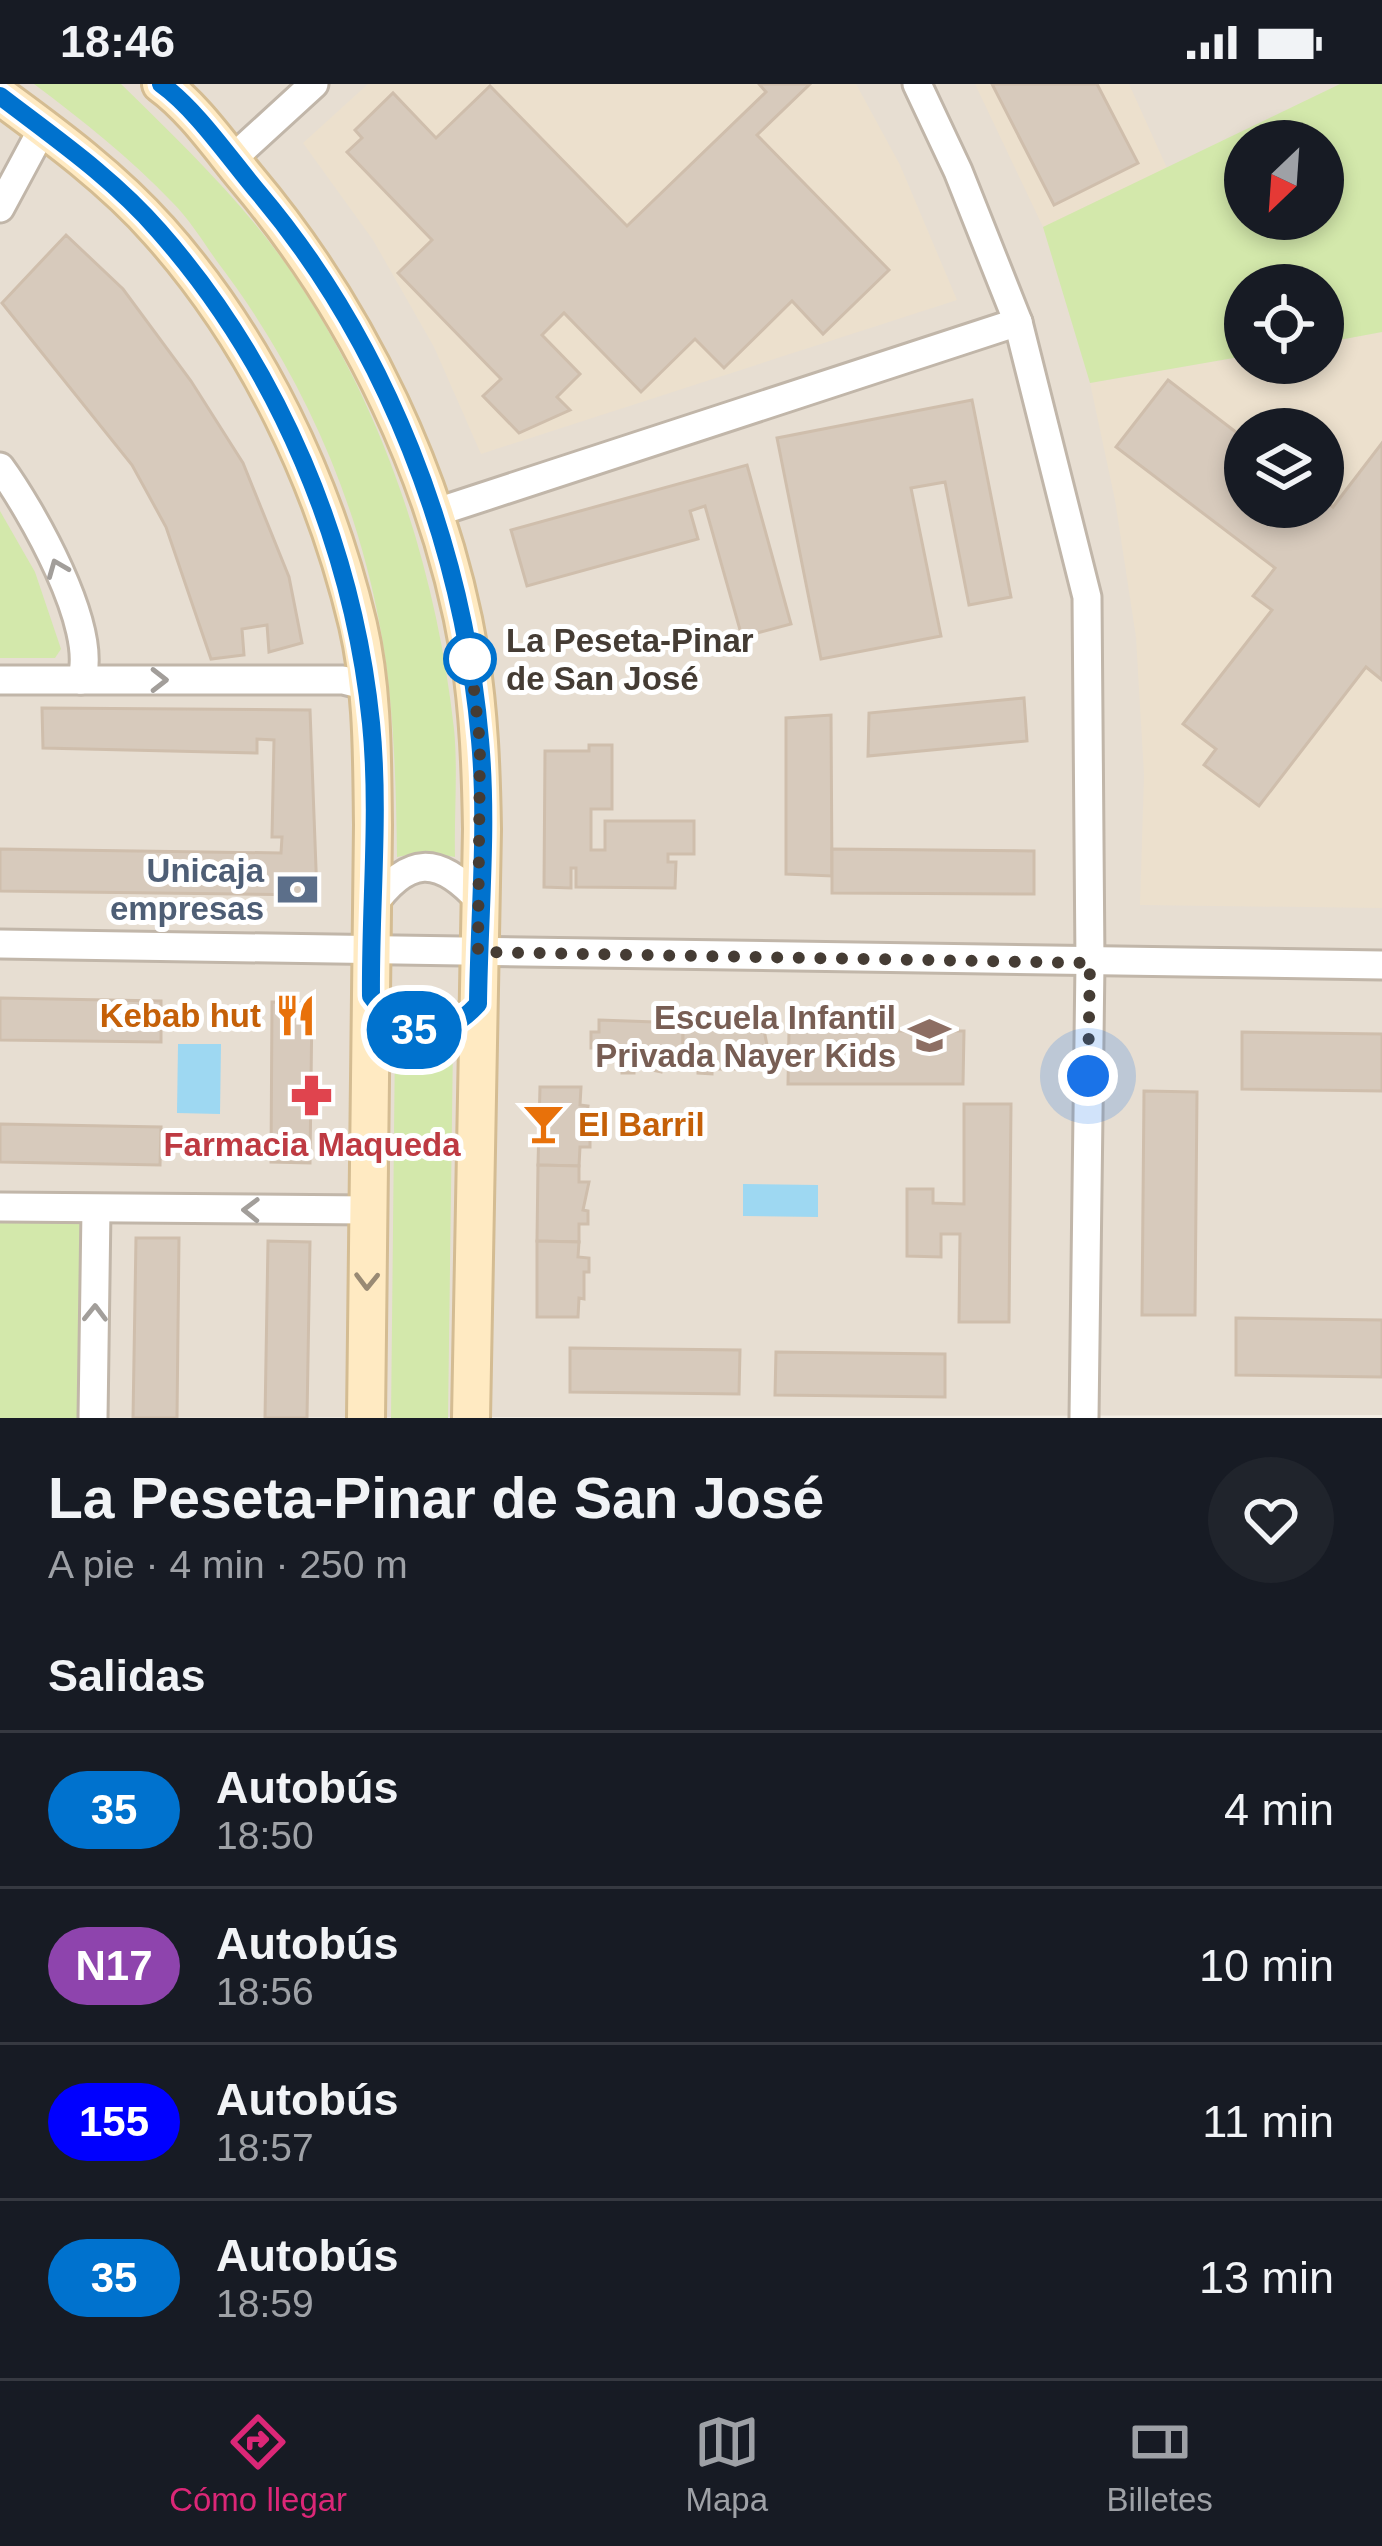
<!DOCTYPE html>
<html lang="es">
<head>
<meta charset="utf-8">
<style>
  body { margin:0; font-family:Helvetica,sans-serif; background:#20242c; color:#f1f3f6; height:100vh; display:flex; flex-direction:column; font-size:45px; white-space:nowrap }
  * { box-sizing:border-box; margin:0 }
  p { font-size:39px; color:#9ea1a6 }
  .icon { flex:none; width:66px; height:66px; fill:none; stroke:currentColor; stroke-width:2; stroke-linecap:round; stroke-linejoin:round }
  .map { position:relative; height:1334px; overflow:hidden }
  .panel { display:flex; flex-direction:column; background:#171b24; flex:1 }
  .panel>* { flex:none }
  .badge { padding:0 24px; border-radius:39px; font-size:42px; line-height:78px }
  .needle { width:78px; rotate:205deg }
  .fabs { position:absolute; left:1224px; top:36px; display:grid; gap:24px }
  .fabs a { display:grid; place-items:center; width:120px; height:120px; border-radius:50%; background:#171b24; box-shadow:0 6px 18px #0003; font-size:60px }
  .you { position:absolute; width:60px; height:60px; margin:-30px; border:9px solid #fff; border-radius:50%; background:#1a73e8; box-shadow:0 0 0 18px #1a73e833 }
  .map>.badge { position:absolute; translate:-50% -50%; box-shadow:0 0 0 6px #fff }
  h2 { padding:0 48px; font-size:45px; line-height:108px }
  .round { display:grid; place-items:center; flex:none; width:126px; height:126px; border-radius:63px; background:#20242c }
  .overview { display:flex; align-items:center; justify-content:space-between; height:204px; padding:0 48px }
  h1 { font-size:57px; font-weight:800; line-height:90px }
  ul { padding:0; list-style:none }
  li { display:flex; align-items:center; gap:36px; height:156px; padding:0 48px; border-top:3px solid #363941 }
  li div { flex:1 }
  li b { display:block; font-size:45px }
  li em { font-style:normal }
  li .badge { min-width:132px; font-weight:700; text-align:center }
  .status { display:flex; justify-content:space-between; align-items:center; height:84px; padding:0 60px; background:#171b24; direction:ltr }
  .status svg { height:33px; fill:currentColor }
  .menu { display:flex; justify-content:space-around; align-items:center; height:168px; border-top:3px solid #363941; background:#171b24; font-size:33px; color:#9ea1a6 }
  .menu a { display:grid; justify-items:center; gap:6px }
  .menu .active { color:#db2777 }
  .map>svg:first-child { display:block }
  .residential { fill:#e7ded2; fill-rule:evenodd }
  .education { fill:#ece0cd; fill-rule:evenodd }
  .green { fill:#d3e8ab; fill-rule:evenodd }
  .water { fill:#9ed8f2 }
  .building { fill:#d7cabc; stroke:#cfbeac; stroke-width:3 }
  .lines { fill:none; stroke-linecap:round; stroke-linejoin:round }
  .street-casing { stroke:#c1b6a9; stroke-width:33 }
  .secondary-casing { stroke:#d4bc92; stroke-width:42 }
  .street { stroke:#fff; stroke-width:27 }
  .secondary { stroke:#ffeac2; stroke-width:36 }
  .oneway { stroke:#a29e9a }
  .oneway2 { stroke:#998a74 }
  .line-casing { stroke:#fff; stroke-width:27 }
  .line { stroke:#0072ce; stroke-width:18 }
  .walk { stroke:#453c34; stroke-width:12; stroke-dasharray:0 21.6 }
  .stop-dot { fill:#fff; stroke:#0072ce; stroke-width:6 }
  .labels { text-anchor:middle; dominant-baseline:central; stroke-width:10; stroke-linejoin:round; paint-order:stroke }
  .stop-label { font-size:33px; font-weight:bold; fill:#453c34; stroke:#fff; text-anchor:start }
  .service-label { font-size:33px; font-weight:bold; fill:#4e5e75; stroke:#fff; text-anchor:end }
  .food-label { font-size:33px; font-weight:bold; fill:#c56008; stroke:#fff; text-anchor:end }
  .education-label { font-size:33px; font-weight:bold; fill:#785e54; stroke:#fff; text-anchor:end }
  .health-label { font-size:33px; font-weight:bold; fill:#be3a42; stroke:#fff }
</style>
</head>
<body>
<div class="status"><b>18:46</b><svg viewBox="0 0 49 12"><path d="M0 12V9h3v3zM5 12V6h3v6zM10 12V3h3v9zM15 12V0h3v12zM26 1h20v11H26zM47 4h2v5h-2z"/></svg></div>
<div class="map">
<svg width="1382" height="1334" viewBox="0 0 1382 1334">
  <rect width="100%" height="100%" fill="#f3ede4"/>
  <path class="residential" d="M0 0H1382V1331L0 1334ZM1245 57H1323V135H1245ZM1245 201H1323V279H1245ZM1245 345H1323V423H1245Z"/>
  <g class="education">
    <polygon points="368,0 856,0 900,81 957,216 481,370 434,263 373,156 303,59"/>
    <polygon points="975,0 1129,0 1167,84 1043,143"/>
    <path d="M1382 248V824L1140 821 1144 691 1136 553 1115 416 1090 299 1245 272V279H1323V259ZM1245 345H1323V423H1245Z"/>
  </g>
  <g class="green">
    <path d="M34 0H121C180 58 240 115 288 183 382 318 436 482 454 645 458 686 454 731 455 773L424 768 397 773C396 694 394 615 379 537 354 406 297 282 216 176 202 156 189 135 172 118 130 74 82 36 34 0Z"/>
    <path d="M1340 0H1382V248L1323 259V201H1245V272L1090 299 1043 143ZM1323 57V135H1245V57Z"/>
    <polygon points="0,427 35,488 61,565 55,574 0,574"/>
    <polygon points="395,956 423,964 453,959 448,1334 391,1334"/>
    <polygon points="0,1122 96,1125 93,1334 0,1334"/>
  </g>
  <g class="water">
    <polygon points="178,960 221,960 220,1030 177,1029"/>
    <polygon points="743,1100 818,1101 818,1133 743,1132"/>
  </g>
  <g class="building">
    <polygon points="759,0 810,0 757,51 889,186 823,250 792,217 724,284 695,255 641,308 564,229 542,251 580,290 557,313 570,326 519,349 483,312 501,295 398,189 432,156 347,68 362,54 355,46 393,9 436,54 490,2 627,142 766,8"/>
    <polygon points="992,0 1097,0 1138,79 1054,121"/>
    <polygon points="66,151 123,205 191,297 243,379 289,493 302,559 269,568 267,541 242,545 244,571 211,575 166,443 132,381 2,219"/>
    <polygon points="1168,296 1245,355 1245,423 1323,423 1323,415 1333,423 1382,359 1382,596 1366,583 1259,722 1204,681 1216,665 1183,640 1272,526 1253,512 1275,484 1116,363"/>
    <polygon points="972,316 1011,513 969,521 945,398 911,404 941,552 821,575 777,354"/>
    <polygon points="747,381 791,540 742,553 705,422 690,427 698,455 527,502 511,446"/>
    <polygon points="1024,614 1027,657 868,672 869,629"/>
    <polygon points="42,624 310,626 317,811 0,807 0,765 281,769 282,753 272,753 274,656 257,655 257,669 43,664"/>
    <polygon points="831,631 832,792 786,790 786,634"/>
    <polygon points="589,661 612,661 612,725 591,725 591,766 605,766 605,737 694,737 694,770 668,770 668,778 676,778 675,804 576,803 576,784 571,784 571,804 544,803 545,667 589,667"/>
    <polygon points="832,765 1034,767 1034,810 832,809"/>
    <polygon points="0,914 161,917 161,958 0,956"/>
    <polygon points="272,918 312,919 310,1079 271,1078"/>
    <polygon points="599,936 683,939 683,978 662,977 661,988 634,982 634,989 622,989 622,978 599,977 599,964 591,964 591,948 599,948"/>
    <polygon points="683,939 763,941 768,966 762,966 761,980 740,979 740,985 712,985 712,990 698,989 698,978 683,978"/>
    <polygon points="789,947 964,947 963,1000 788,1000"/>
    <polygon points="1242,948 1382,950 1382,1007 1242,1005"/>
    <polygon points="540,1003 581,1003 580,1021 588,1022 584,1049 590,1049 590,1063 580,1063 579,1082 538,1081"/>
    <polygon points="1144,1007 1197,1008 1195,1231 1142,1231"/>
    <polygon points="964,1020 1011,1020 1009,1238 959,1238 960,1150 941,1150 941,1173 907,1172 907,1105 933,1105 933,1119 964,1120"/>
    <polygon points="0,1040 161,1043 160,1081 0,1078"/>
    <polygon points="538,1081 579,1082 579,1098 589,1098 583,1126 588,1127 588,1140 579,1140 579,1158 537,1157"/>
    <polygon points="136,1154 179,1154 177,1334 133,1334"/>
    <polygon points="268,1157 310,1158 307,1334 265,1334"/>
    <polygon points="537,1157 579,1158 578,1173 589,1174 589,1188 584,1188 584,1215 579,1214 578,1233 537,1233"/>
    <polygon points="1236,1234 1382,1236 1382,1293 1236,1291"/>
    <polygon points="570,1264 740,1266 739,1310 570,1308"/>
    <polygon points="776,1268 945,1270 945,1313 775,1311"/>
  </g>
  <g class="lines">
    <defs>
      <g id="street">
        <polyline points="917,0 958,87 1018,238 1087,513 1090,879 1084,1334"/>
        <polyline points="231,76 314,0"/>
        <polyline points="0,124 43,44"/>
        <path d="M0 383C30 424 100 545 81 596"/>
        <polyline points="434,429 1018,238"/>
        <polyline points="0,596 343,596 367,602"/>
        <path d="M372 822C408 772 438 771 479 816"/>
        <polyline points="0,860 1382,881"/>
        <path d="M371 912C402 955 441 960 478 920"/>
        <polyline points="0,1123 368,1126"/>
        <polyline points="93,1334 96,1125"/>
      </g>
      <g id="secondary">
        <path d="M161 0C194 24 221 64 247 95 359 228 441 399 470 572 479 629 481 687 482 745L471 1334"/>
        <path d="M0 12C56 53 113 95 159 147 257 257 324 399 358 541 373 606 372 674 373 741L366 1334"/>
      </g>
    </defs>
    <use href="#street" class="street-casing"/>
    <use href="#secondary" class="secondary-casing"/>
    <use href="#street" class="street"/>
    <use href="#secondary" class="secondary"/>
  </g>
  <defs><path id="oneway-chevron" d="M-2-3.5L2.5 0L-2 3.5" fill="none" stroke-width="1.6" stroke-linecap="round" stroke-linejoin="round" transform="scale(3)"/></defs>
  <g class="oneway">
    <use href="#oneway-chevron" transform="translate(57 484) rotate(-112)"/>
    <use href="#oneway-chevron" transform="translate(159 596)"/>
    <use href="#oneway-chevron" transform="translate(251 1126) rotate(-179)"/>
    <use href="#oneway-chevron" transform="translate(95 1229) rotate(-89)"/>
  </g>
  <use class="oneway2" href="#oneway-chevron" transform="translate(367 1197) rotate(91)"/>
  <g class="lines">
    <defs>
      <path id="line" d="M0 12C55 54 113 94 159 147 278 282 353 461 371 639 380 729 370 822 371 912 402 955 441 960 478 920 479 833 488 743 480 656 463 460 386 259 258 108 230 75 196 25 161 0"/>
    </defs>
    <use href="#line" class="line-casing"/>
    <use href="#line" class="line"/>
    <polyline class="walk" points="470,575 470,569 480,659 478,868 1090,879 1088,992"/>
  </g>
  <defs>
    <symbol id="bank-bare" viewBox="-9 -9 18 18"><path d="M-6-4H6V4H-6ZM0-2.3a2.3 2.3 0 1 0 0 4.6a2.3 2.3 0 1 0 0-4.6Z" fill="#5c6f8a" stroke="#fff" stroke-width="2.5" paint-order="stroke"/></symbol>
    <symbol id="restaurant-bare" viewBox="-9 -9 18 18"><path d="M-5-6h1v4h1v-4h1v4h1v-4h1v5L-1.5 .5V6h-2V.5L-5-1ZM5-6V6H3V1.5H1.5Q1.5-4 5-6Z" fill="#e8710a" stroke="#fff" stroke-width="2.5" paint-order="stroke"/></symbol>
    <symbol id="school-bare" viewBox="-9 -9 18 18"><path d="M0-5L7-2L0 1L-7-2ZM-4 1L0 2.5L4 1V4Q0 6-4 4Z" fill="#8d6e63" stroke="#fff" stroke-width="2.5" paint-order="stroke"/></symbol>
    <symbol id="pharmacy-bare" viewBox="-9 -9 18 18"><path d="M-2-6h4v4h4v4h-4v4h-4v-4h-4v-4h4Z" fill="#e0444e" stroke="#fff" stroke-width="2.5" paint-order="stroke"/></symbol>
    <symbol id="bar-bare" viewBox="-9 -9 18 18"><path d="M-6-5H6L.8 .8V4.5H3.5V6h-7V4.5H-.8V.8Z" fill="#e8710a" stroke="#fff" stroke-width="2.5" paint-order="stroke"/></symbol>
  </defs>
  <g fill-rule="evenodd">
    <use href="#bank-bare" x="268" y="776" width="59" height="59"/>
    <use href="#restaurant-bare" x="266" y="902" width="59" height="59"/>
    <use href="#school-bare" x="900" y="922" width="59" height="59"/>
    <use href="#pharmacy-bare" x="282" y="982" width="59" height="59"/>
    <use href="#bar-bare" x="514" y="1010" width="59" height="59"/>
  </g>
  <circle class="stop-dot" cx="470" cy="575" r="24"/>
  <g class="labels">
    <g class="stop-label">
      <text x="506" y="556">La Peseta-Pinar<tspan x="506" dy="38">de San José</tspan></text>
    </g>
    <g class="service-label">
      <text x="264" y="786">Unicaja<tspan x="264" dy="38">empresas</tspan></text>
    </g>
    <g class="food-label">
      <text x="261" y="931">Kebab hut</text>
      <text x="578" y="1040" text-anchor="start">El Barril</text>
    </g>
    <g class="education-label">
      <text x="896" y="933">Escuela Infantil<tspan x="896" dy="38">Privada Nayer Kids</tspan></text>
    </g>
    <g class="health-label">
      <text x="312" y="1060">Farmacia Maqueda</text>
    </g>
  </g>
</svg>
<div class="fabs">
<a><svg class="needle" viewBox="-14 -14 28 28"><path d="M0-13l5 13h-10z" fill="#e53935"/><path d="M0 13l5-13h-10z" fill="#9ea1a6"/></svg></a>
<a><svg class="icon" aria-label="locate" viewBox="0 0 24 24"><circle cx="12" cy="12" r="6"/><path d="M12 2v4M12 18v4M2 12h4M18 12h4"/></svg></a>
<a><svg class="icon" aria-label="layers" viewBox="0 0 24 24"><path d="M12 4l9 5-9 5-9-5zM3 14l9 5 9-5"/></svg></a>
</div>
<div class="you" style="left:1088px;top:992px"></div>
<b class="badge" style="left:414px;top:946px;background:#0072ce;color:#fff">35</b>
</div>
<section class="panel">
<div class="overview"><div><h1>La Peseta-Pinar de San José</h1><p>A pie · 4 min · 250 m</p></div><a class="round"><svg class="icon" aria-label="heart" viewBox="0 0 24 24"><path d="M12 20l-8-8c-3-5 5-10 8-4 3-6 11-1 8 4z"/></svg></a></div>
<h2>Salidas</h2>
<ul>
<li><span class="badge" style="background:#0072ce;color:#fff">35</span><div><b>Autobús</b><p>18:50</p></div><em>4 min</em></li>
<li><span class="badge" style="background:#8e44ad;color:#fff">N17</span><div><b>Autobús</b><p>18:56</p></div><em>10 min</em></li>
<li><span class="badge" style="background:#00f;color:#fff">155</span><div><b>Autobús</b><p>18:57</p></div><em>11 min</em></li>
<li><span class="badge" style="background:#0072ce;color:#fff">35</span><div><b>Autobús</b><p>18:59</p></div><em>13 min</em></li>
</ul>
</section>
<nav class="menu">
<a class="active"><svg class="icon" aria-label="directions" viewBox="0 0 24 24"><path d="M12 3l9 9-9 9-9-9zM9 14v-3h6M13 9l2 2-2 2"/></svg>Cómo llegar</a>
<a><svg class="icon" aria-label="map" viewBox="0 0 24 24"><path d="M3 6l6-2 6 2 6-2v14l-6 2-6-2-6 2zM9 4v14M15 6v14"/></svg>Mapa</a>
<a><svg class="icon" aria-label="tickets" viewBox="0 0 24 24"><path d="M3 7h18v10H3zM15 7v10"/></svg>Billetes</a>
</nav>
</body>
</html>
